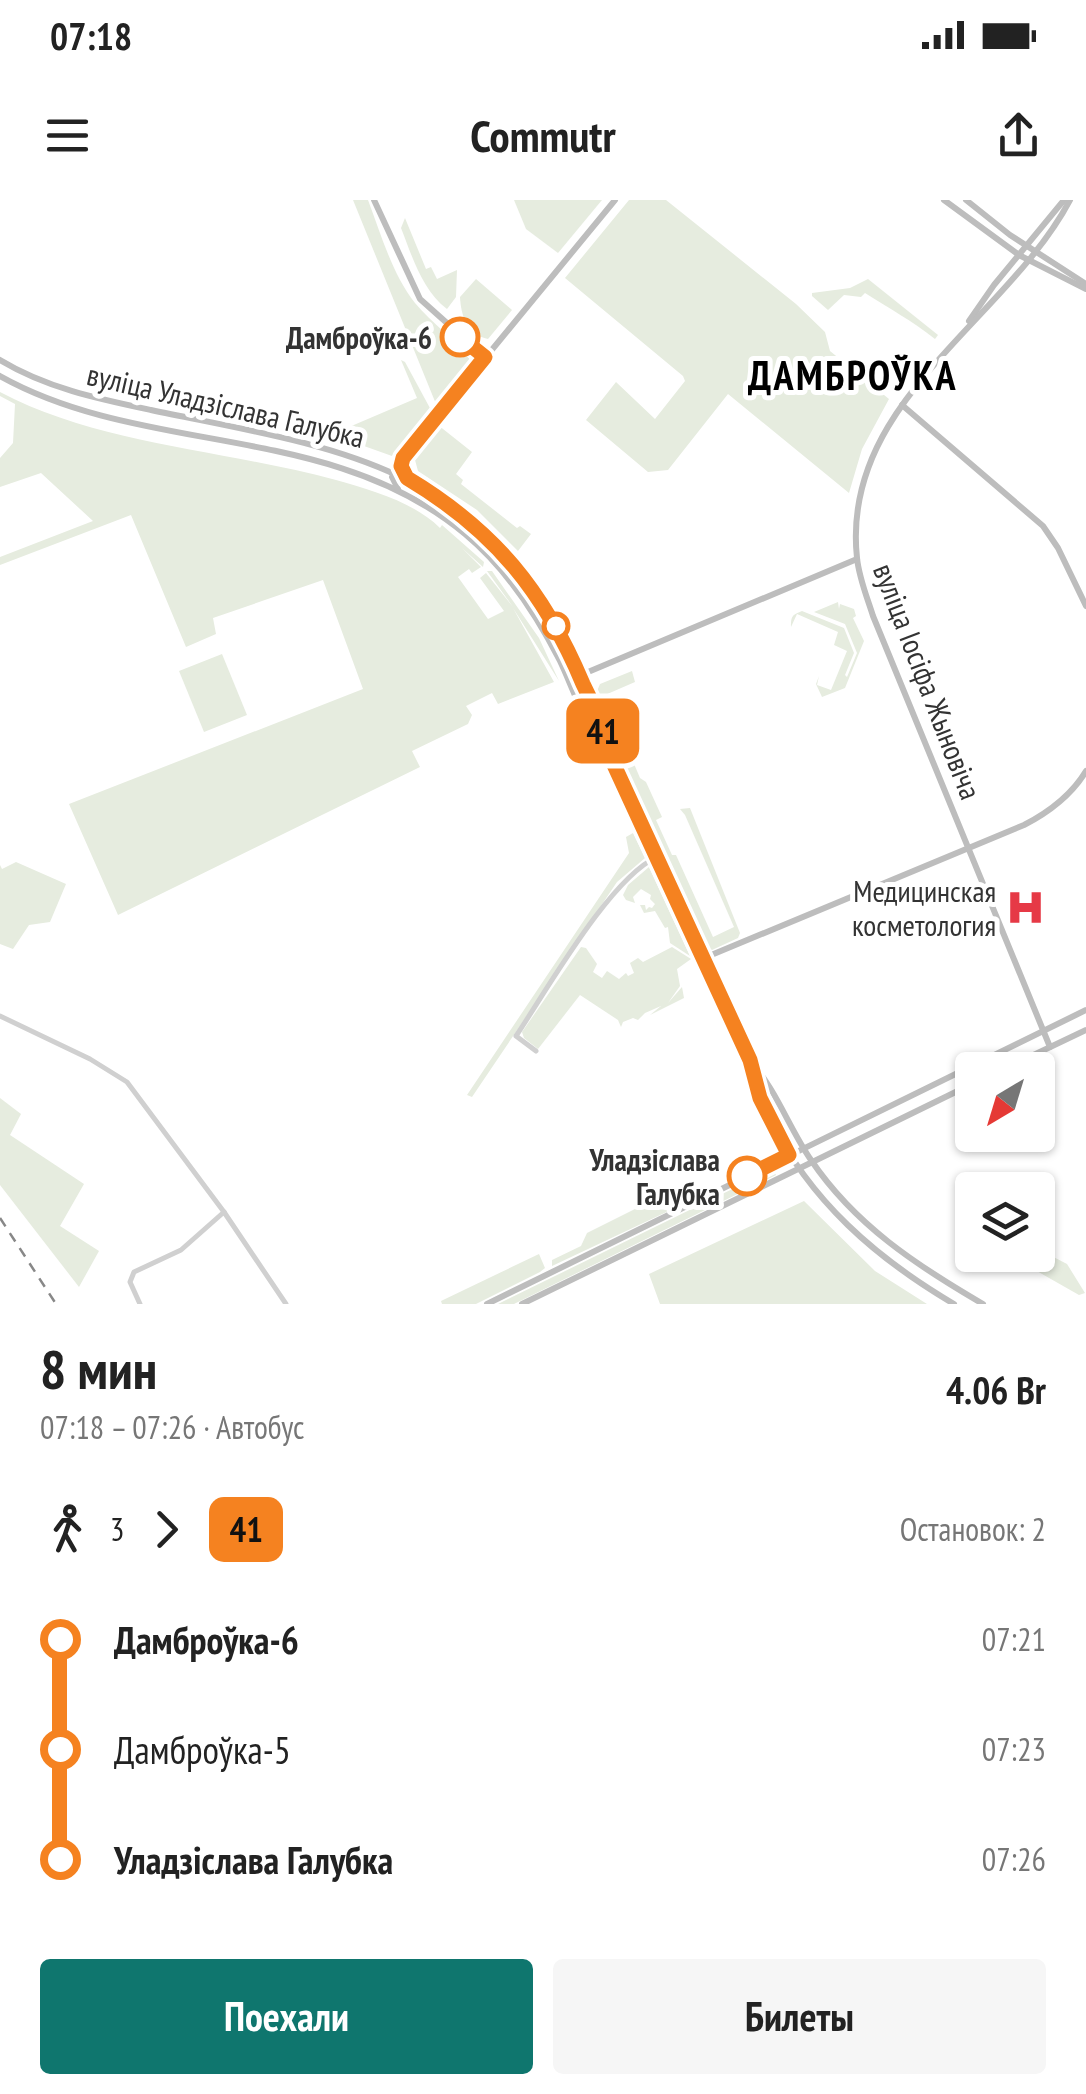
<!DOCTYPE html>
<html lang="ru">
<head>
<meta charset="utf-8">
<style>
  body { margin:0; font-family:"PT Sans Narrow",sans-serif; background:#f6f6f6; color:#222; height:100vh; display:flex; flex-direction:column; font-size:38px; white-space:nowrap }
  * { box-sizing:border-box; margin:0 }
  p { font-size:32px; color:#767676 }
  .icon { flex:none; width:55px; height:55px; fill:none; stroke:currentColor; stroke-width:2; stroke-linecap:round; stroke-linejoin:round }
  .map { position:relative; height:1104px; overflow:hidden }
  .panel { display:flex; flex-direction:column; background:#fff; flex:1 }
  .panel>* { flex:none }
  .badge { padding:0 20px; border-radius:15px; font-size:35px; line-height:65px }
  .needle { width:65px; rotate:218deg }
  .controls { position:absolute; left:955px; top:852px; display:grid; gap:20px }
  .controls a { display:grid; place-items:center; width:100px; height:100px; border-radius:10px; background:#fff; box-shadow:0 2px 8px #0004; font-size:50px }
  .map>.badge { position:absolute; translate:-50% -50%; box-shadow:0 0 0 5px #fff }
  .legs { display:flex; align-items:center; gap:15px; height:110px; padding:0 40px; font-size:32px }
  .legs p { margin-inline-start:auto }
  .summary { display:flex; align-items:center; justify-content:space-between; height:170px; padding:0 40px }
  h1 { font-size:55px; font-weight:800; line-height:75px }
  .cta { display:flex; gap:20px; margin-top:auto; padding:20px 40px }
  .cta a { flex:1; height:115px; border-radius:10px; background:#0f766e; color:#fff; font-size:40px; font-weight:800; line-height:115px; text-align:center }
  .cta a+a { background:#f6f6f6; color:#222 }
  ul { padding:0 40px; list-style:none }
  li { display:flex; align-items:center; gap:35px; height:110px; font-size:38px }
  li i { display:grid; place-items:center; width:15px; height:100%; margin:0 12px; background:currentColor }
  li i::after { content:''; width:25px; height:25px; margin:-12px; border:8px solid; border-radius:50%; background:#fff }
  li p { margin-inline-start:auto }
  li:first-child i { background:linear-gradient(#0000 50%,currentColor 0) }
  li:last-child i { background:linear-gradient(currentColor 50%,#0000 0) }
  .status { display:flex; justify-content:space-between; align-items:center; height:70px; padding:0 50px; background:#fff; direction:ltr }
  .status svg { height:28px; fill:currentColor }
  header { display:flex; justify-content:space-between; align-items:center; height:130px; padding:0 40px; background:#fff; font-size:45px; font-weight:800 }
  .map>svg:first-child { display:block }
  .green { fill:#e6ecdf }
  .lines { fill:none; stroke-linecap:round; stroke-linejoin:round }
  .street { stroke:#d0d0d0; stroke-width:5 }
  .secondary { stroke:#bdbdbd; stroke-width:6 }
  .rail { stroke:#888; stroke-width:2.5; stroke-dasharray:10 8; stroke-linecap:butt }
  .line-1-casing { stroke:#fff; stroke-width:22 }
  .line-1 { stroke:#f58220; stroke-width:15 }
  .stop-1-dot { fill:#fff; stroke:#f58220; stroke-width:5 }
  .labels { text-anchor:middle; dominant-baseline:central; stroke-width:10; stroke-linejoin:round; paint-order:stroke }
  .stop-label { font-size:30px; font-weight:bold; fill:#333; stroke:#fff; text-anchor:end }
  .street-label { font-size:30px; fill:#333; stroke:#fff }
  .poi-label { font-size:30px; fill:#333; stroke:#fff; text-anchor:end }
  .district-label { font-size:40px; font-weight:bold; letter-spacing:2.5px; fill:#000; stroke:#fff }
</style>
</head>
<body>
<div class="status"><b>07:18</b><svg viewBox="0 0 49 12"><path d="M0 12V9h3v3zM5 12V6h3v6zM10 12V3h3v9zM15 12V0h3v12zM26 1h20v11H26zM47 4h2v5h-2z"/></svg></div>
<header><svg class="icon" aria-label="menu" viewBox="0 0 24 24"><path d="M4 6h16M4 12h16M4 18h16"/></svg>Commutr<svg class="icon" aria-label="share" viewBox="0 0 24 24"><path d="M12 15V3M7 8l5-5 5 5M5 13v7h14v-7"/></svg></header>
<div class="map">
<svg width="1086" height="1104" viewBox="0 0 1086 1104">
  <rect width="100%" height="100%" fill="#fff"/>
  <g class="green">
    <path d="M353 0H368C381 34 392 74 415 103 432 124 456 139 471 161L436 204Z"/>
    <polygon points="514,0 602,0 558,53 526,29"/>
    <polygon points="629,0 666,0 796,104 825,132 830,151 889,199 862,249 849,293 728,194 668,270 648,272 586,220 616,182 655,219 685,181 683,176 565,78"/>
    <path d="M405 18 426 69 431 67 437 79 457 70 456 97 447 109C422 90 412 56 401 28Z"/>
    <path d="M476 79 512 110 488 139C467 135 461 116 460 97Z"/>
    <path d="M868 79 938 135 935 139C911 120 890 109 865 93L861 97 844 95 828 110 812 96V93L850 88Z"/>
    <polygon points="401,160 405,162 431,210 392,256 336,236 264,220 335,233 417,198"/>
    <path d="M0 192C100 245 227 250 336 280 371 290 414 302 440 328L442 325 484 362 483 367 462 348 481 367 472 373 469 369 458 377 488 419 504 411 480 378 486 373 513 407 487 371H492L539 438 559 481 513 408 554 482 498 504 492 493 466 506 472 515 468 524 412 551 420 567 118 715 69 604 363 489 323 380 213 418 216 434 186 447 131 315 0 365V357L93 321 41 273 0 287V258L13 243 15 204 0 196Z"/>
    <polygon points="438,225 472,252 456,274 463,280 461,284 517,328 520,326 531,334 518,351 477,310 418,271 415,260 411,265 408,263"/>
    <path d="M838 402 839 409 840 404 854 409 856 416 853 418 864 441 845 488 822 497 816 484 819 476 817 485 831 490 847 451 834 445 838 432 797 414 791 427C791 416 792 415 802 411L844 428 854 453 845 475 847 477 857 453 845 424 814 412Z"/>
    <polygon points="222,454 247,515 204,532 179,471"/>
    <polygon points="632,471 635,482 605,495 640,578 646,582 662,617 656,620 672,655 676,655 713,737 734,727 685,615 680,609 690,608 740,733 738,738 712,750 704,745 595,496 600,484"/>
    <polygon points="633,633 645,658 617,682 472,897 467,895 629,653 626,637"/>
    <polygon points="16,662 66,684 50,722 29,725 13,749 0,744 0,665 2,669"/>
    <polygon points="649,667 690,756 670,743 668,727 665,728 655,711 644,713 640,705 645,705 646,710 649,707 652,708 655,704 650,699 651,695 641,689 633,697 635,703 626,700 623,695 628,685"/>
    <polygon points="581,747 586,748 597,764 593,772 602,778 607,771 619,779 626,773 628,776 634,773 630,763 638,758 643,762 672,747 691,759 677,769 680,786 668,803 682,787 684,798 650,815 661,806 645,813 638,820 633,818 623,822 621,827 618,820 580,795 538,849 524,838 522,832"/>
    <polygon points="0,898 21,914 10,935 84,984 60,1026 99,1051 79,1087 0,985"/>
    <polygon points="773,969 776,975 514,1104 498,1104"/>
    <polygon points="673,990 679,1002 675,1008 552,1066 552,1060 581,1046 587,1033"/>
    <polygon points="804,1001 875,1071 927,1104 660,1104 649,1074"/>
    <polygon points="1038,1049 1067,1064 1085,1093 1079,1095 1028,1066 1021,1055 1038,1055"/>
    <polygon points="539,1054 545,1068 540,1072 476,1104 442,1104 441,1101"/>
  </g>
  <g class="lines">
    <g class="street">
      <polyline points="0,816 90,859 127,882 224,1012 286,1104"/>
      <path d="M536 851 516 836C547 790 610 678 657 657"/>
      <polyline points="140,1104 130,1082 134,1072 181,1050 224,1012"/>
    </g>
    <g class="secondary">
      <polyline points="374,0 420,99 485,157"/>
      <polyline points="944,0 1019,55 1086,89"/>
      <polyline points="966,0 1010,35 1086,84"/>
      <polyline points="969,121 994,85 1064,0"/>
      <path d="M0 160C46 188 99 199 151 210 317 245 460 258 553 421 570 451 601 506 603 540"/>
      <path d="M0 176C145 257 330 221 465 334 506 368 536 414 560 461 573 488 582 520 603 541L750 861C752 882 760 900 770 919 810 1001 876 1058 954 1104"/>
      <polyline points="902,205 1043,326 1058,348 1086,406"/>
      <polyline points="398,289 392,277 399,263 615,0"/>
      <polyline points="569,480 857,359"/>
      <path d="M704 758 1024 625C1049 612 1071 596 1086 571"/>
      <path d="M1050 847 873 416C867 397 859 378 857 358 840 202 1006 121 1070 0"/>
      <path d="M750 861C776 889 789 928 811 960 855 1025 916 1065 983 1104"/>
      <polyline points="1002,870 1086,830"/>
      <polyline points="487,1104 1086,810"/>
      <polyline points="522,1104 972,884"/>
    </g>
    <polyline class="rail" points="0,1018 56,1104"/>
  </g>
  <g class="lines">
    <defs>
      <path id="line-1" d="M460 137 485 157 403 258 401 266 407 278C494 330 544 391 583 484 592 503 602 520 603 541L750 860 760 898 789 955 747 976"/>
    </defs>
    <use href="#line-1" class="line-1-casing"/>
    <use href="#line-1" class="line-1"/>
  </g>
  <defs>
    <symbol id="hospital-bare" viewBox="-9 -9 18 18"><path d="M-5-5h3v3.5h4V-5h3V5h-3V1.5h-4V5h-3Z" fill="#e63946" stroke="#fff" stroke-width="2.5" paint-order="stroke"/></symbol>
  </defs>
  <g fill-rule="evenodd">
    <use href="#hospital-bare" x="998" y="680" width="55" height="55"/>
  </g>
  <g class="stop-1-dot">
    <circle cx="460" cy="137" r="18"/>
    <circle cx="556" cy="426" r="12"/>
    <circle cx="747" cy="976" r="18"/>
  </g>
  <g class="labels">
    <g class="stop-label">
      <text x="432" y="137">Дамброўка-6</text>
      <text x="720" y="959">Уладзіслава<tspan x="720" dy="34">Галубка</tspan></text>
    </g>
    <g class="street-label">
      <text transform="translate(226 205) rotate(13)">вуліца Уладзіслава Галубка</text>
      <text transform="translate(928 481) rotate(69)">вуліца Іосіфа Жыновіча</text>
    </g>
    <g class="poi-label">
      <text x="996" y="690">Медицинская<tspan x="996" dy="34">косметология</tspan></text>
    </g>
    <g class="district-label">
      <text x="853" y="175">ДАМБРОЎКА</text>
    </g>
  </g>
</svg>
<div class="controls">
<a><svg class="needle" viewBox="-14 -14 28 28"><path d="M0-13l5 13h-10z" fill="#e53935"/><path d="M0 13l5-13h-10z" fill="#767676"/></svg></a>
<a><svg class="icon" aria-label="layers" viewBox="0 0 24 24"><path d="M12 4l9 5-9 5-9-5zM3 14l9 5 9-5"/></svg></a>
</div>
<b class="badge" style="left:603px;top:531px;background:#f58220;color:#111">41</b>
</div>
<section class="panel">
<div class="summary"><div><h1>8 мин</h1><p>07:18 – 07:26 · Автобус</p></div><b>4.06 Br</b></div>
<div class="legs"><svg class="icon" aria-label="walk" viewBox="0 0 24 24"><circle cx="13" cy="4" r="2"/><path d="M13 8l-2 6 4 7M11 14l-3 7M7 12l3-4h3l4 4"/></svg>3<svg class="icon" aria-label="forward" viewBox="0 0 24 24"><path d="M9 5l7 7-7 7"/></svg><b class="badge" style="background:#f58220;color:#111">41</b><p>Остановок: 2</p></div>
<ul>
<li><i style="color:#f58220"></i><b>Дамброўка-6</b><p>07:21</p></li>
<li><i style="color:#f58220"></i><span>Дамброўка-5</span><p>07:23</p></li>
<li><i style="color:#f58220"></i><b>Уладзіслава Галубка</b><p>07:26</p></li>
</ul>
<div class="cta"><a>Поехали</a><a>Билеты</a></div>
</section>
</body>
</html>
